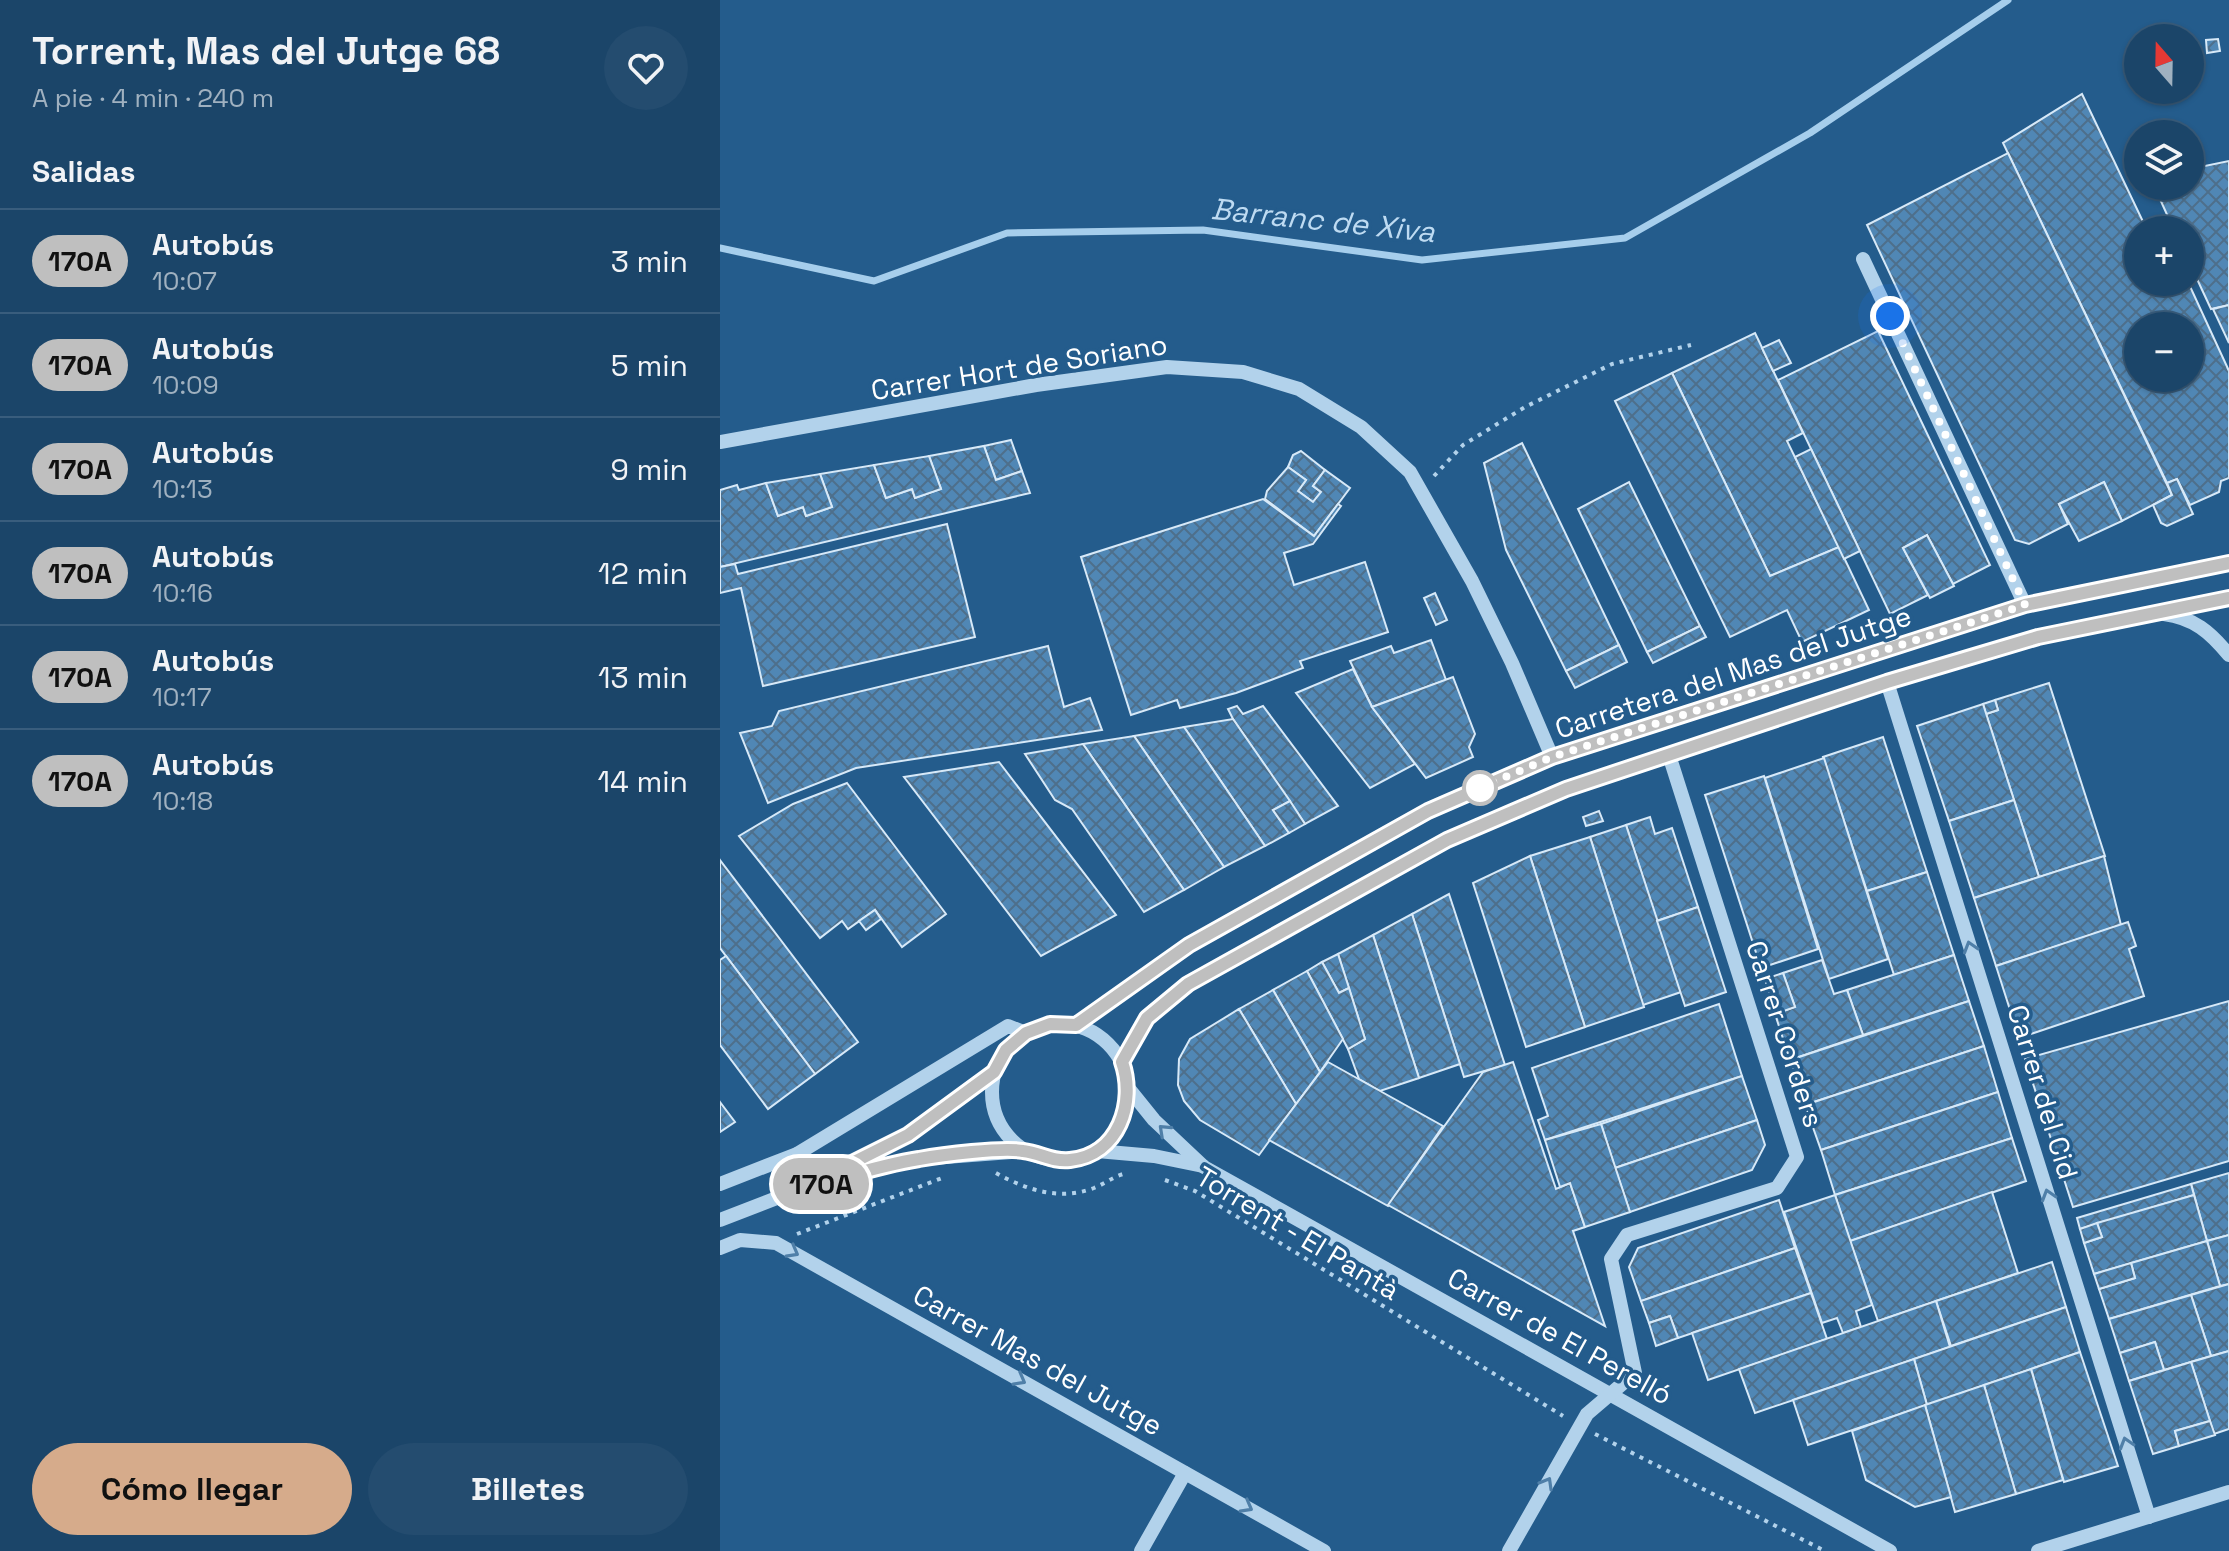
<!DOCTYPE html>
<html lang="es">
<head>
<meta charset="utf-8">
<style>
  body { margin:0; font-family:"Space Grotesk",sans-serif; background:#244c6f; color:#f1f3f6; height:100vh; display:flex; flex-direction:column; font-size:30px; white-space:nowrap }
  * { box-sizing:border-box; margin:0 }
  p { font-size:26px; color:#a0b1c0 }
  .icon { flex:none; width:44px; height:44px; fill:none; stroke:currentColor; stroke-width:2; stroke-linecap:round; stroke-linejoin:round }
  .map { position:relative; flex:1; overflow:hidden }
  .details { display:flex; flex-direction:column; background:#1b4569; width:720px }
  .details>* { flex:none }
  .badge { padding:0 16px; border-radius:26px; font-size:28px; line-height:52px }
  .needle { width:52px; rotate:340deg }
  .buttons { position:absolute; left:1404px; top:24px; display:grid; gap:16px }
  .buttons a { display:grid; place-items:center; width:80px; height:80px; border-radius:50%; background:#1b4569; box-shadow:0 2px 6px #0004,0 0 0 2px #395d7d; font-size:40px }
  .you { position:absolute; width:40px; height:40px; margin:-20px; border:6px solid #fff; border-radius:50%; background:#1a73e8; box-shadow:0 0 0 12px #1a73e833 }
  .map>.badge { position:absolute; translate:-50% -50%; box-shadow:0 0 0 4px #fff }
  h2 { padding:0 32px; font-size:30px; line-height:72px }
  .round { display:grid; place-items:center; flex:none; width:84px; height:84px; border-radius:42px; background:#244c6f }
  .overview { display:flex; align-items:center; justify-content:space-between; height:136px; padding:0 32px }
  h1 { font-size:38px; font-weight:700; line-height:60px }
  .action { display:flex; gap:16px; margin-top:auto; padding:16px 32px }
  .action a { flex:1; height:92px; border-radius:48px; background:#d6ab8b; color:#111; font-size:32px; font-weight:700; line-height:92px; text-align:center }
  .action a+a { background:#244c6f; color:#f1f3f6 }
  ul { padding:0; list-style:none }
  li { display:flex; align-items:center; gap:24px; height:104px; padding:0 32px; border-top:2px solid #395d7d }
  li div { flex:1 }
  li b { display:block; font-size:30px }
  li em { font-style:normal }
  li .badge { min-width:88px; font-weight:700; text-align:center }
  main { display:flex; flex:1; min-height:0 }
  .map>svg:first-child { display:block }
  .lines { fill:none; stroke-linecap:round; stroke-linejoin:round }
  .stream { stroke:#a6ceec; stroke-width:7 }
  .building { fill:url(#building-cross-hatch); stroke:#d7e9f8; stroke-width:2; fill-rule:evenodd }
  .path { stroke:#b2d2eb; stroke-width:4; stroke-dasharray:4 6; stroke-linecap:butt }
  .minor { stroke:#b2d2eb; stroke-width:14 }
  .oneway { stroke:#4f7fa8 }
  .line-casing { stroke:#fff; stroke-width:18 }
  .line { stroke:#bfbfbf; stroke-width:12 }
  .walk { stroke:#fff; stroke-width:8; stroke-dasharray:0 14.4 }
  .stop-dot { fill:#fff; stroke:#bfbfbf; stroke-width:4 }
  .labels { text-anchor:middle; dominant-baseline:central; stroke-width:7; stroke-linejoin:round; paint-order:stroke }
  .street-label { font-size:28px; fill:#fff; stroke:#245c8c }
  .water-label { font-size:30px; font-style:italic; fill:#bedbf2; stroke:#245c8c }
</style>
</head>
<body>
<main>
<section class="details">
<div class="overview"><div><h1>Torrent, Mas del Jutge 68</h1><p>A pie · 4 min · 240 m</p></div><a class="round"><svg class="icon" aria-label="heart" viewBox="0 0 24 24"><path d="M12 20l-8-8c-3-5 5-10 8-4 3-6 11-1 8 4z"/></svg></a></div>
<h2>Salidas</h2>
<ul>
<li><span class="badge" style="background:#bfbfbf;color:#111">170A</span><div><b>Autobús</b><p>10:07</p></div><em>3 min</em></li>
<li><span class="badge" style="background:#bfbfbf;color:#111">170A</span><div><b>Autobús</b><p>10:09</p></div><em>5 min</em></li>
<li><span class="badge" style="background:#bfbfbf;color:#111">170A</span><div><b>Autobús</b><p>10:13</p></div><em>9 min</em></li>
<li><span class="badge" style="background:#bfbfbf;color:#111">170A</span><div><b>Autobús</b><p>10:16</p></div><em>12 min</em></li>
<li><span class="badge" style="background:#bfbfbf;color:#111">170A</span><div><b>Autobús</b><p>10:17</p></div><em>13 min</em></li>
<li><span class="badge" style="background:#bfbfbf;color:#111">170A</span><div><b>Autobús</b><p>10:18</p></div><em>14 min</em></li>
</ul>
<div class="action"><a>Cómo llegar</a><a>Billetes</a></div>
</section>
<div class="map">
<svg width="1509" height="1551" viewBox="0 0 1509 1551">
  <defs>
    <pattern id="building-cross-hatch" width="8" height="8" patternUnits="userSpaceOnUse" patternTransform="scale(2)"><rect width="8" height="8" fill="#5087b5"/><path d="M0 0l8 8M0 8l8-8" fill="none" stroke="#4e6f8b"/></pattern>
  </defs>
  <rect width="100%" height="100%" fill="#245c8c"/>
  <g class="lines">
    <polyline class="stream" points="0,248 154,281 287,233 483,230 702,260 905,238 1090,133 1288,0"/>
  </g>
  <g class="building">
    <polygon points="1498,39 1500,51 1487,53 1486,40"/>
    <path d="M1362 94 1427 230H1418V282H1451L1454 287 1468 282 1509 371V478L1501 481 1499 492 1470 505 1457 479 1447 483 1283 143ZM1418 326H1470V378H1418Z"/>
    <polygon points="1288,153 1452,495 1402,521 1384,482 1339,504 1348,524 1309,544 1295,540 1147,225"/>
    <polygon points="1509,161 1509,305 1491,309 1470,264 1470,230 1454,230 1434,186 1470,186 1470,169"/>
    <polygon points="1509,305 1509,343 1493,309"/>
    <polygon points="1158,331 1270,565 1233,584 1207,535 1183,548 1208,595 1170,614 1058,380"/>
    <polygon points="1035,333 1083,433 1067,441 1119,547 1050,576 952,373"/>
    <polygon points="1059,340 1071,363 1053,371 1042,348"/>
    <polygon points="952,373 1050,576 1119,547 1149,610 1082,642 1067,610 1010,637 895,401"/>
    <polygon points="291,440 302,471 276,480 264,446"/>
    <polygon points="802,443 899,645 846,671 786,550 764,463"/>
    <polygon points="264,446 276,480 302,471 310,493 0,567 0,490 17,485 19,490 46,483 58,516 83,507 86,516 112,507 100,474 154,465 166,498 192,489 195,498 221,489 209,456"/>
    <polygon points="1091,449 1140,551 1124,559 1075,457"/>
    <polygon points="581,451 605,470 593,486 601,492 593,502 578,491 586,480 568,467 573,455"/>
    <polygon points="209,456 221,489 195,498 192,489 166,498 154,465"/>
    <polygon points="568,467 586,480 578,491 593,502 601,492 593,486 605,470 630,488 594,536 545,499 547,491"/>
    <polygon points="100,474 112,507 86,516 83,507 58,516 46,483"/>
    <polygon points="1457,479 1473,514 1447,526 1441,523 1433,505 1452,495 1447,483"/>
    <polygon points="909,482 980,626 927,652 858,509"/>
    <polygon points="1384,482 1402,521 1359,541 1339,504"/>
    <polygon points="543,499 594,536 618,504 621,506 593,544 564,553 574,585 645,562 668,632 580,661 583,668 516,693 460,708 457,700 411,715 361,557"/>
    <polygon points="227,524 255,637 43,686 21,588 0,593 0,567 15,564 18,574"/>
    <polygon points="1207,535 1234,586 1210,598 1183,548"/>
    <polygon points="715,593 727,620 716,625 704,598"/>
    <polygon points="980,626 986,637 933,663 927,652"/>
    <polygon points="711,640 726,680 652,707 630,661 671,646 674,653"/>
    <polygon points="899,645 907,662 855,688 846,671"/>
    <polygon points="328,646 344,707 370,698 382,730 136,768 48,803 20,733 52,726 59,711"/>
    <polygon points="633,669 652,707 695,764 650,788 576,693"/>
    <polygon points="733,677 755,734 749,747 753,757 706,778 652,707"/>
    <polygon points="1329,683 1385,856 1319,877 1266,714 1278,710 1275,700"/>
    <polygon points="1275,700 1278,710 1266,714 1263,704"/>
    <polygon points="1263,704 1294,800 1229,821 1197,726"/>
    <polygon points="517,706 523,714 543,706 618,806 585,824 513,719 508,709"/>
    <polygon points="513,719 570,801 553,810 569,833 545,846 464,727"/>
    <polygon points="464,727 545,846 504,867 414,736"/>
    <polygon points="414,736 504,867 464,890 363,744"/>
    <polygon points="1163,737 1207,872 1147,891 1103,757"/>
    <polygon points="363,744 464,890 424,912 352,809 335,800 305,754"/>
    <polygon points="1104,758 1168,959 1109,979 1045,778"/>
    <polygon points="279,762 396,915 321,956 184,777"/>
    <polygon points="1044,776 1098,949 1041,968 985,795"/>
    <polygon points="127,783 226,914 182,947 155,910 128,929 122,921 100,938 19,836 73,804"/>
    <polygon points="1294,800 1319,877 1254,898 1229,821"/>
    <polygon points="570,801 585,824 569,833 553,810"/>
    <polygon points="879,811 883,821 866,826 863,817"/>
    <polygon points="930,817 935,834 952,828 978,907 937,921 906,825"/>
    <polygon points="906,825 961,992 923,1005 870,837"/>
    <polygon points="870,837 924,1007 865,1027 810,856"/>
    <polygon points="810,856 865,1027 806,1047 753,883"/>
    <polygon points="1384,856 1401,925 1276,966 1254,898"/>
    <polygon points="0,860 138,1042 95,1074 0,948"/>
    <polygon points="1207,872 1234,955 1174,975 1147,891"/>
    <polygon points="729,894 785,1065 744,1077 692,914"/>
    <polygon points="978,907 1006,992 965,1006 937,921"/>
    <polygon points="155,910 161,919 146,930 139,921"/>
    <polygon points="692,914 740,1064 699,1078 653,935"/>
    <polygon points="1408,922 1416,946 1409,949 1424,996 1299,1038 1276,966"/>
    <polygon points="653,935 699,1078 660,1091 639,1079 628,1049 645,1039 618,954"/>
    <polygon points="618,954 629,988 619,993 602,962"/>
    <polygon points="1234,955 1249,1001 1143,1035 1127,990"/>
    <polygon points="6,956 95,1074 48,1109 0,1045 0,960"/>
    <polygon points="1102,960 1114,994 1127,990 1143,1035 1070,1060 1055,1014 1075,1007 1063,973"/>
    <polygon points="602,962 619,993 629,988 645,1039 628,1049 587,971"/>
    <polygon points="587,971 623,1039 600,1072 553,990"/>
    <polygon points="1063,973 1075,1007 1055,1014 1045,979"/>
    <polygon points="553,990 600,1072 576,1104 519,1009"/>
    <polygon points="1249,1001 1264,1046 1085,1105 1070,1060"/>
    <polygon points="1509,1001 1509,1161 1353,1207 1305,1059"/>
    <polygon points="999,1004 1022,1076 825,1140 818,1120 828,1116 812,1068"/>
    <polygon points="519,1009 576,1104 539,1155 480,1120 464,1101 458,1085 459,1059 470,1039"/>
    <polygon points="1264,1046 1278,1092 1101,1150 1085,1105"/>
    <polygon points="608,1062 723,1126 668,1206 549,1140"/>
    <polygon points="793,1062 836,1189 850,1183 865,1227 853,1231 885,1326 668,1205 763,1072"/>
    <polygon points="1022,1076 1037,1120 895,1168 881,1124"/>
    <polygon points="1278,1092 1292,1138 1115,1195 1101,1150"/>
    <polygon points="0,1102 15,1122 0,1132"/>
    <polygon points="1037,1120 1045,1145 1032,1170 910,1212 895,1168"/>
    <polygon points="881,1124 910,1212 865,1227 850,1183 840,1187 825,1140"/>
    <polygon points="1292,1138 1306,1181 1130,1241 1115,1195"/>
    <polygon points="1509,1173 1509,1235 1487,1241 1471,1184"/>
    <polygon points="1471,1184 1474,1195 1360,1229 1357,1218"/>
    <polygon points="1272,1192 1298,1273 1158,1321 1130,1241"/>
    <polygon points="1115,1195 1152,1305 1136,1311 1141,1327 1123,1333 1117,1318 1102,1323 1064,1212"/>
    <polygon points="1474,1195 1487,1241 1374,1274 1364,1243 1382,1237 1377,1223"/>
    <polygon points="1059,1200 1075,1248 921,1301 909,1267 918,1248"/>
    <polygon points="1377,1223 1382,1237 1364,1243 1360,1229"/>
    <polygon points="1509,1235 1509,1284 1500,1286 1487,1241"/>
    <polygon points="1487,1241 1500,1286 1389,1319 1379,1289 1415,1278 1411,1263"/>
    <polygon points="1075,1248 1091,1293 958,1338 950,1316 929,1323 921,1301"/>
    <polygon points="1332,1262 1346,1307 1231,1346 1216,1301"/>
    <polygon points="1411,1263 1415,1278 1379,1289 1374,1274"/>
    <polygon points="1509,1284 1509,1351 1491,1356 1471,1295"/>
    <polygon points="1091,1293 1107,1339 988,1380 972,1333"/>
    <polygon points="1471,1295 1491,1356 1444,1370 1435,1342 1400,1353 1389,1319"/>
    <polygon points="1216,1301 1230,1347 1035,1413 1019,1369"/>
    <polygon points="1346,1307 1360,1352 1207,1405 1194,1359"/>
    <polygon points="950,1316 958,1338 936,1346 929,1323"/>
    <polygon points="1435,1342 1444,1370 1409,1381 1400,1353"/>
    <polygon points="1509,1351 1509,1429 1494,1434 1471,1362"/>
    <polygon points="1360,1352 1398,1466 1344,1482 1311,1369"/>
    <polygon points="1194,1359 1207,1405 1088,1445 1073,1400"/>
    <polygon points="1471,1362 1490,1421 1455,1431 1459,1446 1433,1454 1409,1381"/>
    <polygon points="1311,1369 1343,1480 1296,1494 1264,1385"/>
    <polygon points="1264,1385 1296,1494 1235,1512 1205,1405"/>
    <polygon points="1205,1405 1231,1497 1195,1507 1146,1480 1132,1431"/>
    <polygon points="1490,1421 1495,1435 1459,1446 1455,1431"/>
  </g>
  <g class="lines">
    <g class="path">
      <polyline points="714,476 743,445 805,407 892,364 971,345"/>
      <path d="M276 1173C307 1190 339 1201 374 1188 384 1184 393 1177 403 1174"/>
      <polyline points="445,1180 475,1191 843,1416"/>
      <polyline points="77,1234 222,1178"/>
      <polyline points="875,1434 1105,1551"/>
    </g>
    <g class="minor">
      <polyline points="1143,259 1305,605"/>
      <polyline points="0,442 316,385 447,367 523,372 579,389 641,427 690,472 752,581 792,663 832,757"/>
      <path d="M1444 614C1474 618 1490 632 1509 655"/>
      <polyline points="1167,682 1429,1517"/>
      <circle cx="340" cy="1092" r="68"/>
      <polyline points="356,1025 469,945 708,811 832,757 1305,605 1509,563"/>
      <polyline points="402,1062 427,1018 468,984 727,840 846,789 1167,682 1318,637 1509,598"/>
      <polyline points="409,1089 434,1120 484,1167 1170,1551"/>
      <polyline points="377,1151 434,1156 483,1166"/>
      <polyline points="77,1154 80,1189"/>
      <polyline points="107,1182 199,1159 303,1151"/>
      <polyline points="0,1184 77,1154 288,1026 306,1033"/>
      <polyline points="0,1220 80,1189 188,1135 274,1072"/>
      <polyline points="0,1248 20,1240 56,1243 604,1551"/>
      <polyline points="421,1551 465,1473"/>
      <polyline points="789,1551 867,1414 915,1373 891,1259 907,1235 1057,1188 1077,1157 949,755"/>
      <polyline points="1318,1551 1509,1492"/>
    </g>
  </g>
  <defs><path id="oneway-chevron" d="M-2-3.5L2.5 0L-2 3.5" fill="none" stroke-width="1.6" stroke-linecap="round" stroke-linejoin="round" transform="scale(2)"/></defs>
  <g class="oneway">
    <use href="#oneway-chevron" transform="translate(1250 947) rotate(-107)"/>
    <use href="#oneway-chevron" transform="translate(444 1130) rotate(-137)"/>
    <use href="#oneway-chevron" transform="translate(1328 1195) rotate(-107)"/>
    <use href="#oneway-chevron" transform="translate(73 1252) rotate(29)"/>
    <use href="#oneway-chevron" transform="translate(300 1380) rotate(29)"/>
    <use href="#oneway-chevron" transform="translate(1406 1443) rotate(-107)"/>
    <use href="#oneway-chevron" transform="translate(827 1483) rotate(-60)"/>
    <use href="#oneway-chevron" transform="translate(527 1507) rotate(29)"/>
  </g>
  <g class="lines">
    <defs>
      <path id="line" d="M1509 563 1305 605 832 757 708 811 469 945 356 1025 330 1024 306 1033 286 1050 274 1072 188 1135 80 1189C119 1179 160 1165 199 1159 221 1155 283 1147 303 1151 321 1153 332 1162 350 1160 399 1155 416 1102 402 1062L427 1018 468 984 727 840 846 789 1167 682 1318 637 1509 598"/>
    </defs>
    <use href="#line" class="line-casing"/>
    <use href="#line" class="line"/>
    <polyline class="walk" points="760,788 832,757 1305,605 1170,316"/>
  </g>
  <circle class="stop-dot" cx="760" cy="788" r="16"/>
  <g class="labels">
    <g class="street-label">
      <text transform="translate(299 367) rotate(-9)">Carrer Hort de Soriano</text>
      <text transform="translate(1013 672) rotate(-18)">Carretera del Mas del Jutge</text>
      <text transform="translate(1065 1034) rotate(72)">Carrer Corders</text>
      <text transform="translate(1323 1092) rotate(73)">Carrer del Cid</text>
      <text transform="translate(578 1233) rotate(31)">Torrent - El Pantà</text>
      <text transform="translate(840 1336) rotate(29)">Carrer de El Perelló</text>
      <text transform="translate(318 1360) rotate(29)">Carrer Mas del Jutge</text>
    </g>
    <g class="water-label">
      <text transform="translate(603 220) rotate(6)">Barranc de Xiva</text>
    </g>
  </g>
</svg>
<div class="buttons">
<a><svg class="needle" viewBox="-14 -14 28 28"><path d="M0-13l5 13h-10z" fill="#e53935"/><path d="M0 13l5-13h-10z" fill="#a0b1c0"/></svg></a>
<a><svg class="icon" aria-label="layers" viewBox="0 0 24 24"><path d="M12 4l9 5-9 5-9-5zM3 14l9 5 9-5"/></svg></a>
<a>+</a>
<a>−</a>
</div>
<div class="you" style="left:1170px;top:316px"></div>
<b class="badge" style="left:101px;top:1184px;background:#bfbfbf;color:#111">170A</b>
</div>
</main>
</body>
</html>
